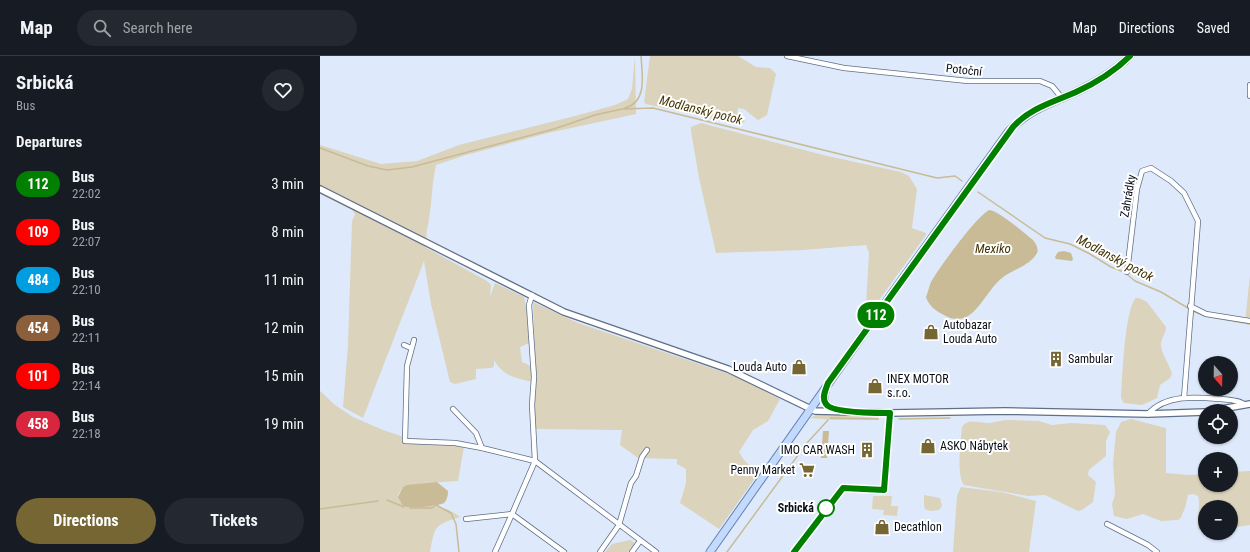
<!DOCTYPE html>
<html lang="en">
<head>
<meta charset="utf-8">
<style>
  body { margin:0; font-family:"Roboto Condensed",sans-serif; background:#242831; color:#f1f3f6; height:100vh; display:flex; flex-direction:column; font-size:15px; white-space:nowrap }
  * { box-sizing:border-box; margin:0 }
  p { font-size:13px; color:#9ea1a6 }
  .icon { flex:none; width:22px; height:22px; fill:none; stroke:currentColor; stroke-width:2; stroke-linecap:round; stroke-linejoin:round }
  .map { position:relative; flex:1; overflow:hidden }
  .drawer { display:flex; flex-direction:column; background:#171b24; width:320px }
  .drawer>* { flex:none }
  .badge { padding:0 8px; border-radius:13px; font-size:14px; line-height:26px }
  .needle { width:26px; rotate:160deg }
  .tools { position:absolute; left:878px; top:300px; display:grid; gap:8px }
  .tools a { display:grid; place-items:center; width:40px; height:40px; border-radius:50%; background:#171b24; box-shadow:0 1px 3px #0004; font-size:20px }
  .map>.badge { position:absolute; translate:-50% -50%; box-shadow:0 0 0 2px #fff }
  h2 { padding:0 16px; font-size:15px; line-height:36px }
  .round { display:grid; place-items:center; flex:none; width:42px; height:42px; border-radius:21px; background:#242831 }
  .overview { display:flex; align-items:center; justify-content:space-between; height:68px; padding:0 16px }
  h1 { font-size:19px; font-weight:700; line-height:30px }
  .cta { display:flex; gap:8px; margin-top:auto; padding:8px 16px }
  .cta a { flex:1; height:46px; border-radius:24px; background:#766634; color:#fff; font-size:16px; font-weight:700; line-height:46px; text-align:center }
  .cta a+a { background:#242831; color:#f1f3f6 }
  ul { padding:0; list-style:none }
  li { display:flex; align-items:center; gap:12px; height:48px; padding:0 16px }
  li div { flex:1 }
  li b { display:block; font-size:15px }
  li em { font-style:normal }
  li .badge { min-width:44px; font-weight:700; text-align:center }
  header { display:flex; align-items:center; gap:24px; box-sizing:border-box; height:56px; padding:0 20px; background:#171b24; border-bottom:1px solid #363941 }
  header strong { font-size:19px }
  nav { display:flex; gap:22px; margin-inline-start:auto; font-size:14px }
  .search { width:280px; height:36px; background:#242831; display:flex; align-items:center; gap:10px; box-sizing:border-box; padding:0 14px; border-radius:22px; color:#9ea1a6; font-size:15px }
  main { display:flex; flex:1; min-height:0 }
  .map>svg:first-child { display:block }
  .green { fill:#dbd3bc }
  .water { fill:#c8bb96 }
  .lines { fill:none; stroke-linecap:round; stroke-linejoin:round }
  .stream { stroke:#c8bb96; stroke-width:1.5 }
  .minor-casing { stroke:#5e6f88; stroke-width:6 }
  .tertiary-casing { stroke:#5e6f88; stroke-width:8 }
  .primary-casing { stroke:#6682ad; stroke-width:9 }
  .minor { stroke:#fff; stroke-width:4.5 }
  .tertiary { stroke:#fff; stroke-width:5.5 }
  .primary { stroke:#c2dafe; stroke-width:7 }
  .line-casing { stroke:#fff; stroke-width:9 }
  .line { stroke:#007f00; stroke-width:6 }
  .stop-dot { fill:#fff; stroke:#007f00; stroke-width:2 }
  .labels { text-anchor:middle; dominant-baseline:central; stroke-width:4; stroke-linejoin:round; paint-order:stroke }
  .street-label { font-size:12px; fill:#080e18; stroke:#fff }
  .poi-label { font-size:12px; fill:#080e18; stroke:#fff; text-anchor:start }
  .stop-label { font-size:12px; font-weight:bold; fill:#080e18; stroke:#fff; text-anchor:end }
  .water-label { font-size:13px; font-style:italic; fill:#433504; stroke:#fff }
</style>
</head>
<body>
<header>
<strong>Map</strong>
<div class="search"><svg class="icon" aria-label="search" viewBox="0 0 24 24"><circle cx="10" cy="10" r="6"/><path d="M15 15l6 6"/></svg>Search here</div>
<nav><a>Map</a><a>Directions</a><a>Saved</a></nav>
</header>
<main>
<section class="drawer">
<div class="overview"><div><h1>Srbická</h1><p>Bus</p></div><a class="round"><svg class="icon" aria-label="heart" viewBox="0 0 24 24"><path d="M12 20l-8-8c-3-5 5-10 8-4 3-6 11-1 8 4z"/></svg></a></div>
<h2>Departures</h2>
<ul>
<li><span class="badge" style="background:#007f00;color:#fff">112</span><div><b>Bus</b><p>22:02</p></div><em>3 min</em></li>
<li><span class="badge" style="background:#f00;color:#fff">109</span><div><b>Bus</b><p>22:07</p></div><em>8 min</em></li>
<li><span class="badge" style="background:#009ee0;color:#fff">484</span><div><b>Bus</b><p>22:10</p></div><em>11 min</em></li>
<li><span class="badge" style="background:#8b5e3c;color:#fff">454</span><div><b>Bus</b><p>22:11</p></div><em>12 min</em></li>
<li><span class="badge" style="background:#f00;color:#fff">101</span><div><b>Bus</b><p>22:14</p></div><em>15 min</em></li>
<li><span class="badge" style="background:#d7263d;color:#fff">458</span><div><b>Bus</b><p>22:18</p></div><em>19 min</em></li>
</ul>
<div class="cta"><a>Directions</a><a>Tickets</a></div>
</section>
<div class="map">
<svg width="930" height="496" viewBox="0 0 930 496">
  <rect width="100%" height="100%" fill="#deeafb"/>
  <g class="green">
    <path d="M315 0 316 58 228 77 146 99 116 109C111 131 112 153 107 174 105 182 109 182 105 191L167 225 171 229 170 241 175 227 204 241 208 260 209 287 200 291 202 306 211 310 213 326C195 322 183 320 174 304V310L172 312 156 313V323L135 328 130 326 111 248 104 205 43 362 23 351 28 290 32 165 35 158 32 154 0 138V89L61 108 97 105 139 89 255 60 295 49 308 43 312 33Z"/>
    <polygon points="330,0 418,0 436,11 450,12 456,18 447,59 438,64 424,53 418,52 417,57 425,65 420,69 326,48 324,46"/>
    <polygon points="381,67 503,99 581,116 589,120 597,133 592,172 606,177 606,179 549,258 547,255 546,249 549,197 546,189 483,194 396,197 379,122 371,75 371,71"/>
    <polygon points="930,219 930,266 925,266"/>
    <path d="M816 242H819L827 246 846 271C846 277 842 281 841 287 840 296 850 309 852 318L850 322 840 329 837 342 822 349 804 347 801 342C802 325 805 251 816 242Z"/>
    <polygon points="213,246 258,267 415,320 460,343 448,365 433,374 419,396 424,404 438,418 399,473 360,447 366,427 366,413 357,408 357,403 318,402 300,389 302,374 214,373 214,349 216,337"/>
    <path d="M0 335 15 349 33 361 63 374 87 382 145 385 138 425 105 427 83 431 78 439 83 450C89 452 92 451 98 450 114 448 127 451 140 461 114 469 115 470 110 496H0Z"/>
    <polygon points="496,359 559,361 559,364 514,364 490,362"/>
    <polygon points="811,363 846,372 846,417 869,419 885,418 885,429 911,429 911,416 930,415 930,469 911,472 911,451 885,451 885,475 878,473 879,445 878,440 874,438 868,439 865,452 860,463 857,464 841,465 823,458 807,463 794,460 792,448 795,439 793,407 796,376 801,366"/>
    <path d="M689 364 719 365 732 369 751 367 785 369 790 376 786 385V400L769 414 768 419 776 426 773 446 762 454 758 455 725 439 708 440 644 429C636 419 641 384 642 371 649 361 660 368 670 367 676 366 682 364 689 364Z"/>
    <polygon points="641,431 681,436 716,445 709,496 633,496 637,440"/>
    <polygon points="604,439 620,442 622,450 619,454 610,455 605,453 604,449"/>
    <polygon points="553,440 572,440 571,450 578,450 577,460 563,459 564,454 552,453"/>
    <polygon points="310,484 315,487 308,496 285,496 292,488"/>
  </g>
  <g class="water">
    <path d="M669 154C678 154 704 177 713 184 717 189 720 195 715 200 708 210 692 214 682 222 662 238 653 277 622 258 615 254 609 250 606 241 608 236 609 231 611 226 619 212 655 162 669 154Z"/>
    <polygon points="744,195 751,197 753,203 752,205 736,203 735,201 738,196"/>
    <polygon points="503,375 509,375 507,402 501,402"/>
    <path d="M117 426 128 435C128 440 127 444 124 447 119 450 88 453 83 450L78 441 83 431 87 429Z"/>
  </g>
  <g class="lines">
    <g class="stream">
      <path d="M305 52C328 46 322 18 321 0"/>
      <polyline points="0,92 48,110 67,114 92,111 234,73 275,59 302,53 333,52 617,122 635,120 642,125"/>
      <polyline points="658,136 725,182 750,188 770,198 791,211 804,216 815,225 841,236 873,255 885,260 930,268"/>
      <polyline points="510,362 558,363"/>
      <polyline points="579,363 630,362"/>
      <polyline points="67,444 84,451"/>
      <polyline points="90,452 112,452 116,449 131,457 136,468 139,496"/>
      <polyline points="0,453 58,445"/>
      <polyline points="407,496 487,387 508,364"/>
    </g>
    <defs>
      <g id="minor">
        <polyline points="467,0 524,12 648,25 720,25 732,30 742,42"/>
        <polyline points="930,29 930,40"/>
        <polyline points="807,216 817,133 822,115 831,112 851,125 864,137 878,165 864,342"/>
        <polyline points="212,239 209,249 214,321 212,349 215,405 192,458 244,496"/>
        <polyline points="870,250 886,258 930,265"/>
        <polyline points="94,284 87,310 85,385 135,387 162,392"/>
        <polyline points="84,289 91,292"/>
        <polyline points="133,353 156,377 162,392 215,405 336,496"/>
        <path d="M828 358C846 338 877 341 901 343 909 344 920 344 925 349"/>
        <polyline points="146,463 192,458 175,496"/>
        <polyline points="787,468 828,489 837,496"/>
        <polyline points="280,496 299,469 311,427 316,420 322,401 327,394"/>
        <polyline points="312,496 320,485"/>
      </g>
      <g id="tertiary">
        <polyline points="0,133 244,256 408,313 495,355 570,357 685,355 828,358 885,356"/>
        <path d="M506 334C503 345 505 352 517 353"/>
        <polyline points="890,355 930,348"/>
      </g>
      <path id="primary" d="M390 496 573 236 689 75C708 54 731 47 756 36 775 27 795 15 810 0"/>
    </defs>
    <use href="#minor" class="minor-casing"/>
    <use href="#tertiary" class="tertiary-casing"/>
    <use href="#primary" class="primary-casing"/>
    <use href="#minor" class="minor"/>
    <use href="#tertiary" class="tertiary"/>
    <use href="#primary" class="primary"/>
  </g>
  <g class="lines">
    <defs>
      <path id="line" d="M474 496 523 432 564 434 570 357C558 357 511 357 506 348 501 342 506 333 508 327L693 71C710 52 734 46 756 36 776 27 795 15 810 0"/>
    </defs>
    <use href="#line" class="line-casing"/>
    <use href="#line" class="line"/>
  </g>
  <defs>
    <symbol id="shop-bare" viewBox="-9 -9 18 18"><path d="M-5-2.5h2.3a2.7 3.5 0 0 1 5.4 0H5L5.5 6h-11ZM-1.5-2.5h3a1.5 2.3 0 0 0-3 0Z" fill="#766634" stroke="#fff" stroke-width="2.5" paint-order="stroke"/></symbol>
    <symbol id="building-bare" viewBox="-9 -9 18 18"><path d="M-4-6H4V6H1V3H-1V6H-4ZM-2.5-4.3h1.7v1.8h-1.7ZM.8-4.3h1.7v1.8H.8ZM-2.5-1h1.7V.8h-1.7ZM.8-1h1.7V.8H.8Z" fill="#766634" stroke="#fff" stroke-width="2.5" paint-order="stroke"/></symbol>
    <symbol id="supermarket-bare" viewBox="-9 -9 18 18"><path d="M-6-5.5h2.5l.6 2H6L4.5 2H-2.5L-4.4-4H-6ZM-1.5 3.2a1.3 1.3 0 1 0 .1 0ZM3 3.2a1.3 1.3 0 1 0 .1 0Z" fill="#766634" stroke="#fff" stroke-width="2.5" paint-order="stroke"/></symbol>
  </defs>
  <g fill-rule="evenodd">
    <use href="#shop-bare" x="600" y="265" width="22" height="22"/>
    <use href="#building-bare" x="725" y="292" width="22" height="22"/>
    <use href="#shop-bare" x="468" y="300" width="22" height="22"/>
    <use href="#shop-bare" x="544" y="319" width="22" height="22"/>
    <use href="#shop-bare" x="597" y="379" width="22" height="22"/>
    <use href="#building-bare" x="536" y="383" width="22" height="22"/>
    <use href="#supermarket-bare" x="476" y="403" width="22" height="22"/>
    <use href="#shop-bare" x="551" y="460" width="22" height="22"/>
  </g>
  <circle class="stop-dot" cx="506" cy="452" r="8"/>
  <g class="labels">
    <g class="street-label">
      <text transform="translate(644 14) rotate(6)">Potoční</text>
      <text transform="translate(808 140) rotate(-80)">Zahrádky</text>
    </g>
    <g class="poi-label">
      <text x="623" y="269">Autobazar<tspan x="623" dy="14">Louda Auto</tspan></text>
      <text x="748" y="303">Sambular</text>
      <text x="467" y="311" text-anchor="end">Louda Auto</text>
      <text x="567" y="323">INEX MOTOR<tspan x="567" dy="14">s.r.o.</tspan></text>
      <text x="620" y="390">ASKO Nábytek</text>
      <text x="535" y="394" text-anchor="end">IMO CAR WASH</text>
      <text x="475" y="414" text-anchor="end">Penny Market</text>
      <text x="574" y="471">Decathlon</text>
    </g>
    <g class="stop-label">
      <text x="494" y="452">Srbická</text>
    </g>
    <g class="water-label">
      <text transform="translate(381 54) rotate(14)">Modlanský potok</text>
      <text x="673" y="192">Mexiko</text>
      <text transform="translate(795 202) rotate(28)">Modlanský potok</text>
    </g>
  </g>
</svg>
<div class="tools">
<a><svg class="needle" viewBox="-14 -14 28 28"><path d="M0-13l5 13h-10z" fill="#e53935"/><path d="M0 13l5-13h-10z" fill="#9ea1a6"/></svg></a>
<a><svg class="icon" aria-label="locate" viewBox="0 0 24 24"><circle cx="12" cy="12" r="6"/><path d="M12 2v4M12 18v4M2 12h4M18 12h4"/></svg></a>
<a>+</a>
<a>−</a>
</div>
<b class="badge" style="left:556px;top:259px;background:#007f00;color:#fff">112</b>
</div>
</main>
</body>
</html>
